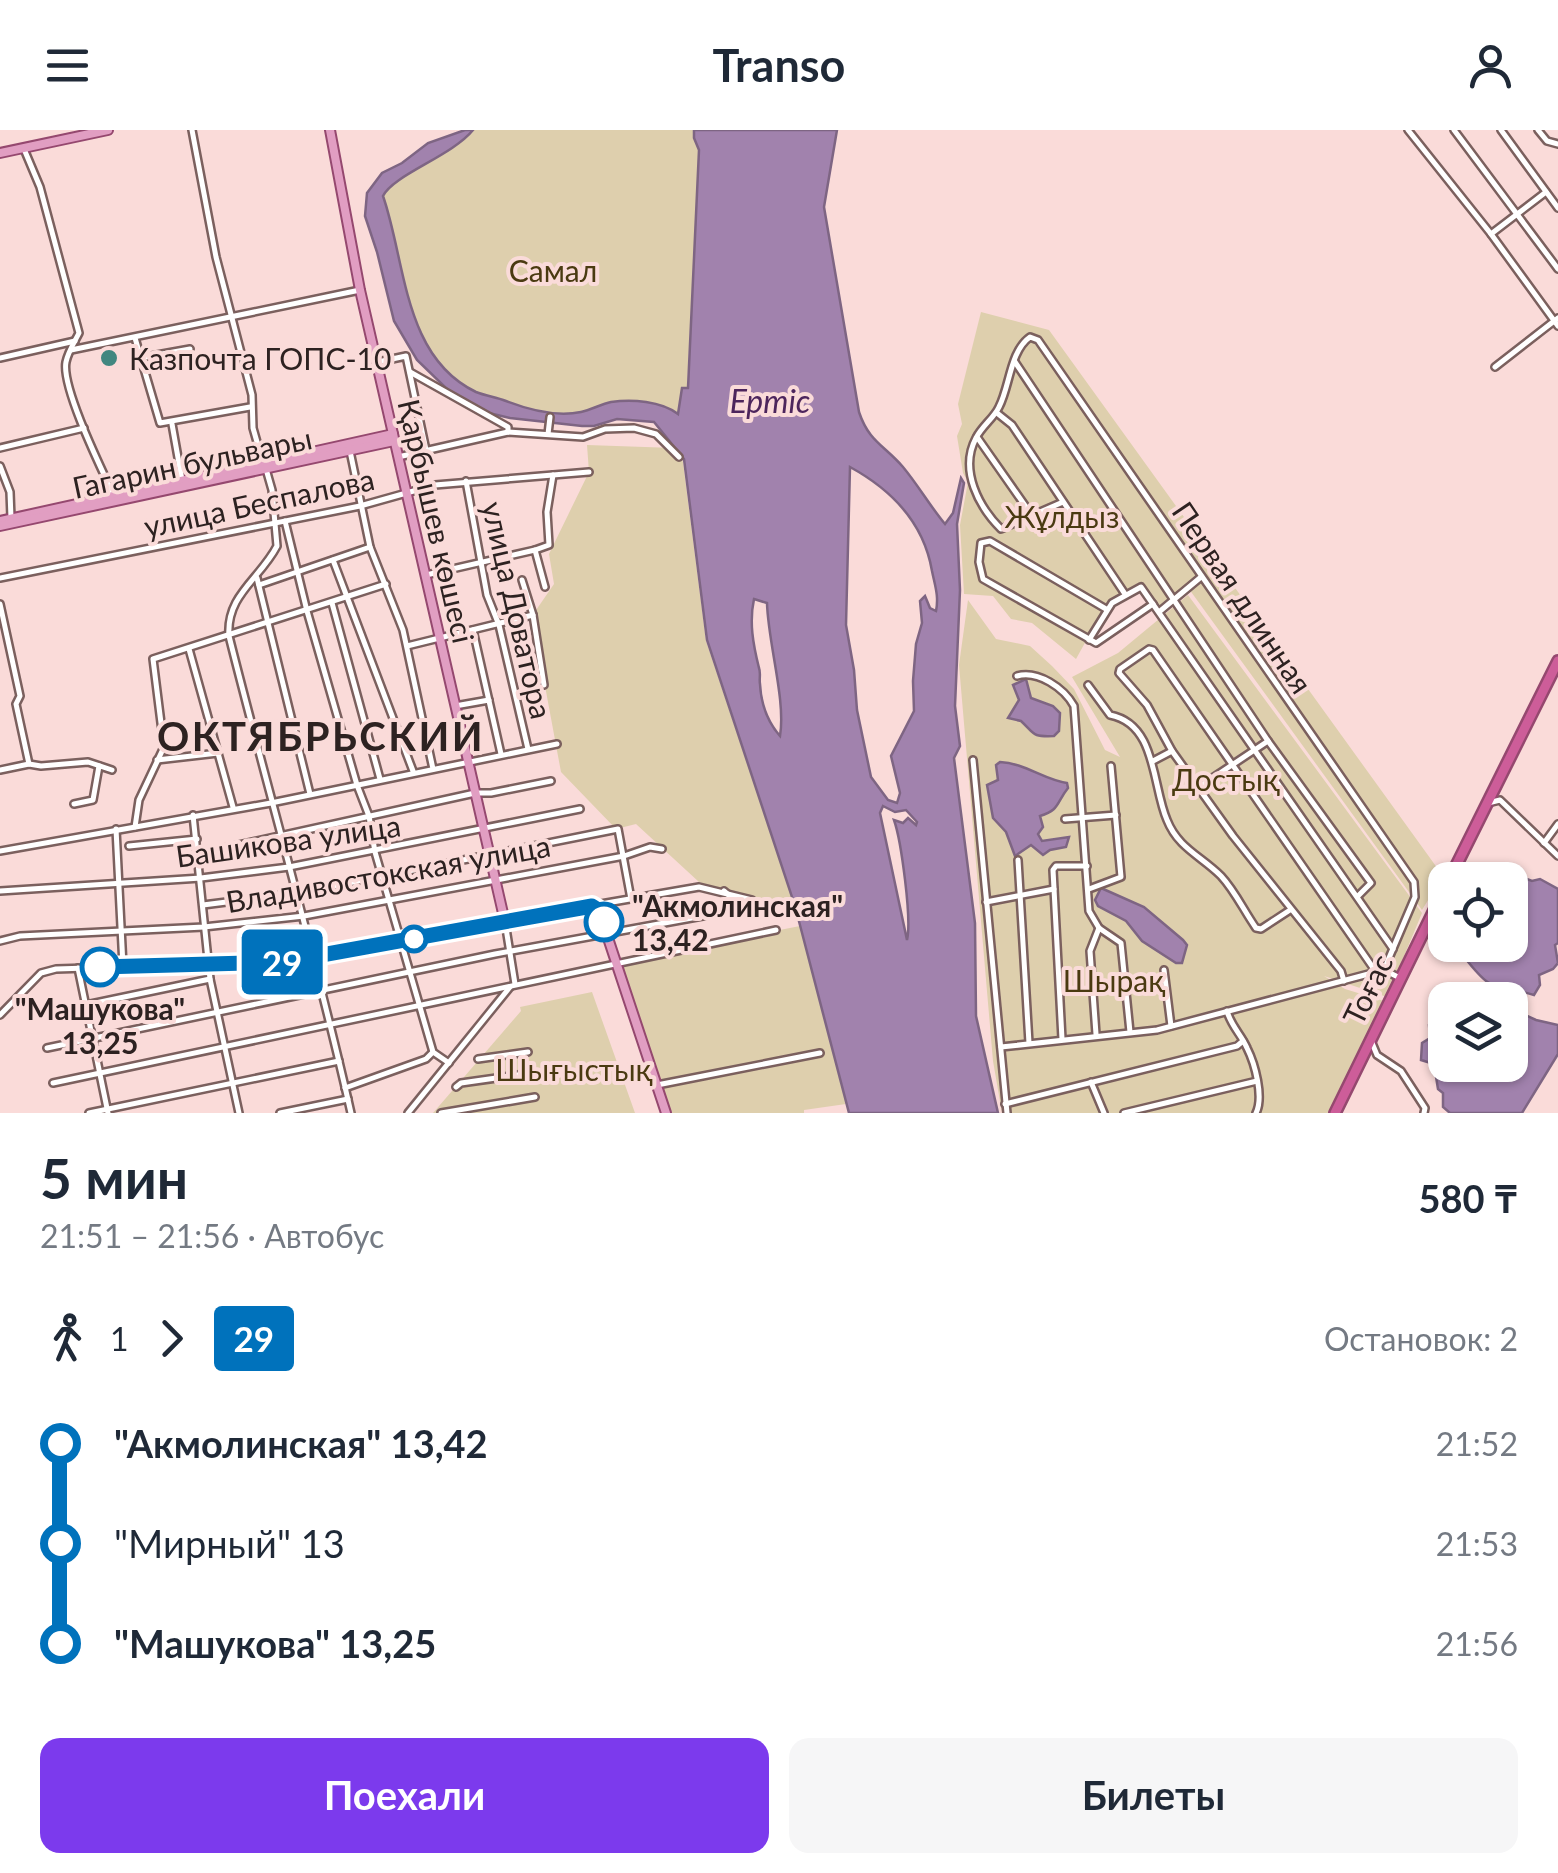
<!DOCTYPE html>
<html lang="ru">
<head>
<meta charset="utf-8">
<style>
  body { margin:0; font-family:Lato,sans-serif; background:#f6f6f7; color:#1f2937; height:100vh; display:flex; flex-direction:column; font-size:38px; white-space:nowrap }
  * { box-sizing:border-box; margin:0 }
  p { font-size:32px; color:#747a83 }
  .icon { flex:none; width:55px; height:55px; fill:none; stroke:currentColor; stroke-width:2; stroke-linecap:round; stroke-linejoin:round }
  .map { position:relative; height:983px; overflow:hidden }
  .details { display:flex; flex-direction:column; background:#fff; flex:1 }
  .details>* { flex:none }
  .badge { padding:0 20px; border-radius:8px; font-size:35px; line-height:65px }
  .controls { position:absolute; left:1428px; top:732px; display:grid; gap:20px }
  .controls a { display:grid; place-items:center; width:100px; height:100px; border-radius:20px; background:#fff; box-shadow:0 2px 8px #0004; font-size:50px }
  .map>.badge { position:absolute; translate:-50% -50%; box-shadow:0 0 0 5px #fff }
  .legs { display:flex; align-items:center; gap:15px; height:110px; padding:0 40px; font-size:32px }
  .legs p { margin-inline-start:auto }
  .summary { display:flex; align-items:center; justify-content:space-between; height:170px; padding:0 40px }
  h1 { font-size:55px; font-weight:700; line-height:75px }
  .action { display:flex; gap:20px; margin-top:auto; padding:20px 40px }
  .action a { flex:1; height:115px; border-radius:20px; background:#7c3aed; color:#fff; font-size:40px; font-weight:700; line-height:115px; text-align:center }
  .action a+a { background:#f6f6f7; color:#1f2937 }
  ul { padding:0 40px; list-style:none }
  li { display:flex; align-items:center; gap:35px; height:100px; font-size:38px }
  li i { display:grid; place-items:center; width:15px; height:100%; margin:0 12px; background:currentColor }
  li i::after { content:''; width:25px; height:25px; margin:-12px; border:8px solid; border-radius:50%; background:#fff }
  li p { margin-inline-start:auto }
  li:first-child i { background:linear-gradient(#0000 50%,currentColor 0) }
  li:last-child i { background:linear-gradient(currentColor 50%,#0000 0) }
  header { display:flex; justify-content:space-between; align-items:center; height:130px; padding:0 40px; background:#fff; font-size:45px; font-weight:700 }
  .map>svg:first-child { display:block }
  .green { fill:#decfad }
  .water { fill:#a182ad; stroke:#7e6583; stroke-width:2.5; fill-rule:evenodd }
  .lines { fill:none; stroke-linecap:round; stroke-linejoin:round }
  .minor-casing { stroke:#7b605e; stroke-width:10 }
  .major-casing { stroke:#95486f; stroke-width:12 }
  .highway-casing { stroke:#95486f; stroke-width:14 }
  .minor { stroke:#fff; stroke-width:5 }
  .major { stroke:#e19ec2; stroke-width:8 }
  .highway { stroke:#cd5d99; stroke-width:9 }
  .line-1-casing { stroke:#fff; stroke-width:22 }
  .line-1 { stroke:#0072bc; stroke-width:15 }
  .poi-dot { fill:#418780; stroke:#fadbd9; stroke-width:4 }
  .stop-1-dot { fill:#fff; stroke:#0072bc; stroke-width:5 }
  .labels { text-anchor:middle; dominant-baseline:central; stroke-width:8; stroke-linejoin:round; paint-order:stroke }
  .park-label { font-size:30px; fill:#4a3a11; stroke:#fadbd9 }
  .poi-label { font-size:30px; fill:#2d2221; stroke:#fadbd9; text-anchor:start }
  .street-label { font-size:30px; fill:#2d2221; stroke:#fadbd9 }
  .stop-label { font-size:30px; font-weight:bold; fill:#2d2221; stroke:#fadbd9; text-anchor:start }
  .water-label { font-size:32px; font-style:italic; fill:#4d255c; stroke:#fadbd9 }
  .district-label { font-size:40px; font-weight:bold; letter-spacing:2.5px; fill:#2d2221; stroke:#fadbd9 }
</style>
</head>
<body>
<header><svg class="icon" aria-label="menu" viewBox="0 0 24 24"><path d="M4 6h16M4 12h16M4 18h16"/></svg>Transo<svg class="icon" aria-label="person" viewBox="0 0 24 24"><circle cx="12" cy="8" r="4"/><path d="M4 21q1-7 8-7t8 7"/></svg></header>
<div class="map">
<svg width="1558" height="983" viewBox="0 0 1558 983">
  <rect width="100%" height="100%" fill="#fadbd9"/>
  <g class="green">
    <path d="M473 0H694V8L699 20 687 259H682L678 285C661 271 632 269 611 272 601 274 592 280 582 282 556 287 529 280 506 271 496 267 486 266 476 262 402 227 406 132 383 66 393 45 452 26 473 0Z"/>
    <polygon points="981,182 1049,200 1443,746 1422,780 1189,459 1159,482 1138,453 1107,473 1076,529 1032,493 1011,489 993,466 964,464 960,395 968,352 963,343 957,306 962,294 958,274"/>
    <polygon points="587,315 674,318 683,332 706,511 795,775 754,771 699,752 636,694 616,699 561,642 532,486 554,454 549,424 589,342"/>
    <polygon points="1188,465 1422,783 1387,867 1324,846 1345,859 1384,871 1329,983 1002,983 993,931 959,535 968,470 996,509 1030,516 1052,536 1074,559 1105,620 1120,627 1072,547 1118,523"/>
    <polygon points="800,796 846,974 804,980 804,983 665,983 620,831"/>
    <polygon points="592,862 635,983 433,983 521,881 520,877"/>
  </g>
  <g class="water">
    <path d="M465 0H473C452 26 393 45 383 66 406 132 403 227 476 262 486 266 496 267 506 271 529 280 556 287 581 282 591 280 601 274 611 272 632 269 661 271 678 284L682 258H688L699 20 694 8V0H837L824 77 859 282C869 312 884 315 903 337 918 355 930 376 945 394L953 383 961 348 964 353 957 394 960 460 955 576 960 616 954 628 975 793 976 886 998 983H849L795 776 707 510 684 329 654 292 617 289 594 296H582L510 288 489 283 448 260 417 230 394 191 377 122 365 86 367 63 382 43 402 33 428 13ZM850 337C892 360 924 394 932 441 935 456 939 466 936 481L930 478 925 466 920 471 922 493 916 514 913 551 914 581 891 626 900 663 897 673 888 670 871 647 857 580 854 540 846 495ZM754 469 767 473C768 513 786 570 780 606 767 591 761 574 760 554 759 549 761 543 759 538 753 514 749 492 754 469ZM883 676 895 682 906 680 917 692 916 695 908 688 903 693 894 690C901 710 912 789 907 810L880 683Z"/>
    <path d="M1026 549 1031 568 1053 576 1060 583 1059 601 1054 606C1031 607 1035 604 1021 591L1008 588 1019 570 1013 555Z"/>
    <path d="M1000 632C1025 633 1044 650 1067 653L1068 658C1056 673 1060 680 1040 686L1043 697 1038 704 1042 711 1069 707 1066 717 1050 720 1043 725 1031 715 1015 726 1006 702 993 688 987 655 998 650 996 635Z"/>
    <path d="M1514 744 1532 751 1540 749 1558 759V813L1555 815 1558 833 1553 839 1539 845 1540 855 1534 865C1492 852 1495 866 1465 828L1471 815H1510L1508 750Z"/>
    <polygon points="1101,758 1144,777 1183,810 1187,815 1182,833 1176,833 1142,811 1126,791 1098,776 1095,770"/>
    <polygon points="1521,883 1536,890 1558,895 1558,924 1522,983 1450,983 1443,977 1443,963 1438,959 1434,934 1421,930 1422,913 1430,908 1429,895 1445,887 1445,935 1510,935 1510,884"/>
  </g>
  <g class="lines">
    <defs>
      <g id="minor">
        <polyline points="192,0 216,127 252,265 253,298 263,333"/>
        <polyline points="1408,0 1491,104 1558,196"/>
        <polyline points="1454,0 1558,139"/>
        <polyline points="1501,0 1558,78"/>
        <polyline points="1538,0 1547,11 1558,14"/>
        <path d="M24 19 40 57 79 203C75 211 68 222 66 232 61 257 102 340 114 366"/>
        <polyline points="1491,104 1546,62"/>
        <polyline points="135,208 160,293 250,277"/>
        <polyline points="71,220 360,160"/>
        <polyline points="0,228 75,211"/>
        <polyline points="140,228 190,219"/>
        <polyline points="378,232 406,226 426,320"/>
        <polyline points="1015,232 1268,611 1371,753 1358,766"/>
        <polyline points="1495,237 1558,188"/>
        <polyline points="410,242 508,297 508,302"/>
        <polyline points="997,283 1012,295 1125,464"/>
        <polyline points="172,294 182,350"/>
        <polyline points="548,304 550,287"/>
        <polyline points="977,307 1033,387"/>
        <polyline points="0,318 84,298"/>
        <polyline points="350,321 370,417 403,500 433,639"/>
        <polyline points="398,327 508,302 583,307 605,299 634,298 656,304 679,327"/>
        <polyline points="0,336 10,362 11,388"/>
        <path d="M266 339 272 360 277 416C260 449 226 465 229 506 269 665 315 823 351 983"/>
        <polyline points="466,351 487,465 499,495 528,619"/>
        <path d="M1063 372 1001 399C979 377 959 340 976 308 982 296 994 288 999 277 1010 256 1010 221 1030 207L1038 210 1414 752 1415 767 1383 842"/>
        <polyline points="285,391 307,481 357,655 369,686 375,722 433,922 449,933"/>
        <polyline points="333,430 413,641"/>
        <polyline points="426,445 535,420"/>
        <polyline points="0,448 360,376 435,355 589,342"/>
        <polyline points="257,448 310,664"/>
        <polyline points="522,450 533,485 544,555"/>
        <polyline points="259,455 370,417"/>
        <polyline points="545,457 535,420 549,415 547,382 553,345"/>
        <polyline points="332,473 380,649"/>
        <polyline points="0,474 20,566 16,574 29,634"/>
        <polyline points="1106,479 990,411 981,413 979,432 983,449 1096,513 1153,474"/>
        <polyline points="1159,482 1201,447"/>
        <polyline points="473,500 501,624"/>
        <polyline points="1089,510 1112,473 1141,457 1393,819"/>
        <polyline points="407,516 533,485"/>
        <polyline points="189,519 233,677"/>
        <path d="M1017 546C1038 540 1064 558 1074 576L1089 781 1099 798 1121 813 1130 902"/>
        <path d="M1088 555 1110 585C1157 594 1152 656 1167 690 1178 718 1201 726 1221 746 1235 761 1244 781 1256 798L1261 799 1290 780"/>
        <polyline points="455,576 489,570"/>
        <polyline points="157,630 218,623"/>
        <polyline points="973,630 1007,983"/>
        <polyline points="1153,631 1172,621"/>
        <polyline points="0,640 29,634 41,636 88,632 112,640"/>
        <polyline points="1199,657 1268,611"/>
        <polyline points="1488,673 1500,670 1558,726"/>
        <polyline points="74,674 93,670 99,636"/>
        <polyline points="193,685 210,849 239,983"/>
        <polyline points="1065,689 1116,685"/>
        <polyline points="135,697 139,670 164,617 153,529 386,454"/>
        <polyline points="116,699 123,836"/>
        <polyline points="1544,713 1558,694"/>
        <polyline points="129,716 197,709"/>
        <polyline points="0,721 271,673 557,614"/>
        <polyline points="198,724 475,663 491,663 551,651"/>
        <polyline points="1018,730 1029,913"/>
        <polyline points="1089,759 1121,747 1111,636"/>
        <polyline points="0,761 201,748 289,737 580,679"/>
        <polyline points="986,772 1054,759"/>
        <polyline points="203,775 298,763 618,699 631,769"/>
        <polyline points="595,775 699,757 752,770"/>
        <polyline points="0,811 20,806 204,797 304,786 624,726 650,717 662,719"/>
        <polyline points="78,838 108,983"/>
        <polyline points="1164,840 1171,896"/>
        <polyline points="1344,851 1341,841 1233,706 1172,621 1147,575 1119,543 1120,539 1149,519 1153,520 1376,842"/>
        <polyline points="86,875 210,849"/>
        <path d="M1227 881C1231 896 1241 904 1247 918 1255 934 1264 967 1256 983"/>
        <polyline points="0,885 41,843 56,839 283,832 505,792 515,854"/>
        <polyline points="1096,904 1090,821 1099,798"/>
        <polyline points="1062,909 1053,740 1056,736 1087,736"/>
        <polyline points="1372,913 1377,925 1401,941 1425,978 1424,983"/>
        <polyline points="1001,917 1157,900 1376,842 1390,843 1400,848"/>
        <polyline points="47,918 495,824 730,781 731,767 724,761"/>
        <polyline points="478,929 528,922"/>
        <polyline points="1091,952 1104,983"/>
        <polyline points="53,953 776,800"/>
        <polyline points="657,955 820,923"/>
        <polyline points="456,957 461,953 532,943"/>
        <polyline points="345,958 426,929 433,922"/>
        <polyline points="1005,974 1237,916 1243,911"/>
        <polyline points="89,983 339,931"/>
        <polyline points="280,983 348,969"/>
        <polyline points="408,983 510,857"/>
        <polyline points="441,983 535,967"/>
        <polyline points="1124,983 1257,951"/>
      </g>
      <g id="major">
        <polyline points="330,0 360,160 505,792 592,776 599,781 666,983"/>
        <polyline points="0,23 108,0"/>
        <polyline points="0,391 393,304"/>
        <polyline points="0,396 394,311"/>
      </g>
      <g id="highway">
        <polyline points="1449,750 1558,531"/>
        <polyline points="1335,983 1445,758"/>
      </g>
    </defs>
    <use href="#minor" class="minor-casing"/>
    <use href="#major" class="major-casing"/>
    <use href="#highway" class="highway-casing"/>
    <use href="#minor" class="minor"/>
    <use href="#major" class="major"/>
    <use href="#highway" class="highway"/>
  </g>
  <g class="lines">
    <defs>
      <polyline id="line-1" points="100,837 283,832 592,776 600,781 604,792"/>
    </defs>
    <use href="#line-1" class="line-1-casing"/>
    <use href="#line-1" class="line-1"/>
  </g>
  <circle class="poi-dot" cx="109" cy="228" r="10"/>
  <g class="stop-1-dot">
    <circle cx="604" cy="792" r="18"/>
    <circle cx="414" cy="809" r="12"/>
    <circle cx="100" cy="837" r="18"/>
  </g>
  <g class="labels">
    <g class="park-label">
      <text x="553" y="140">Самал</text>
      <text x="1062" y="386">Жұлдыз</text>
      <text x="1226" y="649">Достық</text>
      <text x="1114" y="850">Шырақ</text>
      <text x="574" y="939">Шығыстық</text>
    </g>
    <g class="poi-label">
      <text x="129" y="228">Казпочта ГОПС-10</text>
    </g>
    <g class="street-label">
      <text transform="translate(192 332) rotate(-12)">Гагарин бульвары</text>
      <text transform="translate(259 372) rotate(-12)">улица Беспалова</text>
      <text transform="translate(437 391) rotate(77)">Қарбышев көшесі</text>
      <text transform="translate(1243 467) rotate(56)">Первая длинная</text>
      <text transform="translate(518 480) rotate(77)">улица Доватора</text>
      <text transform="translate(288 710) rotate(-8)">Башикова улица</text>
      <text transform="translate(388 743) rotate(-10)">Владивостокская улица</text>
      <text transform="translate(1367 859) rotate(-64)">Тоғас</text>
    </g>
    <g class="stop-label">
      <text x="632" y="775">"Акмолинская"<tspan x="632" dy="34">13,42</tspan></text>
      <text x="100" y="878" text-anchor="middle">"Машукова"<tspan x="100" dy="34">13,25</tspan></text>
    </g>
    <g class="water-label">
      <text x="770" y="270">Ертіс</text>
    </g>
    <g class="district-label">
      <text x="321" y="606">ОКТЯБРЬСКИЙ</text>
    </g>
  </g>
</svg>
<div class="controls">
<a><svg class="icon" aria-label="locate" viewBox="0 0 24 24"><circle cx="12" cy="12" r="6"/><path d="M12 2v4M12 18v4M2 12h4M18 12h4"/></svg></a>
<a><svg class="icon" aria-label="layers" viewBox="0 0 24 24"><path d="M12 4l9 5-9 5-9-5zM3 14l9 5 9-5"/></svg></a>
</div>
<b class="badge" style="left:282px;top:832px;background:#0072bc;color:#fff">29</b>
</div>
<section class="details">
<div class="summary"><div><h1>5 мин</h1><p>21:51 – 21:56 · Автобус</p></div><b>580 ₸</b></div>
<div class="legs"><svg class="icon" aria-label="walk" viewBox="0 0 24 24"><circle cx="13" cy="4" r="2"/><path d="M13 8l-2 6 4 7M11 14l-3 7M7 12l3-4h3l4 4"/></svg>1<svg class="icon" aria-label="forward" viewBox="0 0 24 24"><path d="M9 5l7 7-7 7"/></svg><b class="badge" style="background:#0072bc;color:#fff">29</b><p>Остановок: 2</p></div>
<ul>
<li><i style="color:#0072bc"></i><b>&quot;Акмолинская&quot; 13,42</b><p>21:52</p></li>
<li><i style="color:#0072bc"></i><span>&quot;Мирный&quot; 13</span><p>21:53</p></li>
<li><i style="color:#0072bc"></i><b>&quot;Машукова&quot; 13,25</b><p>21:56</p></li>
</ul>
<div class="action"><a>Поехали</a><a>Билеты</a></div>
</section>
</body>
</html>
